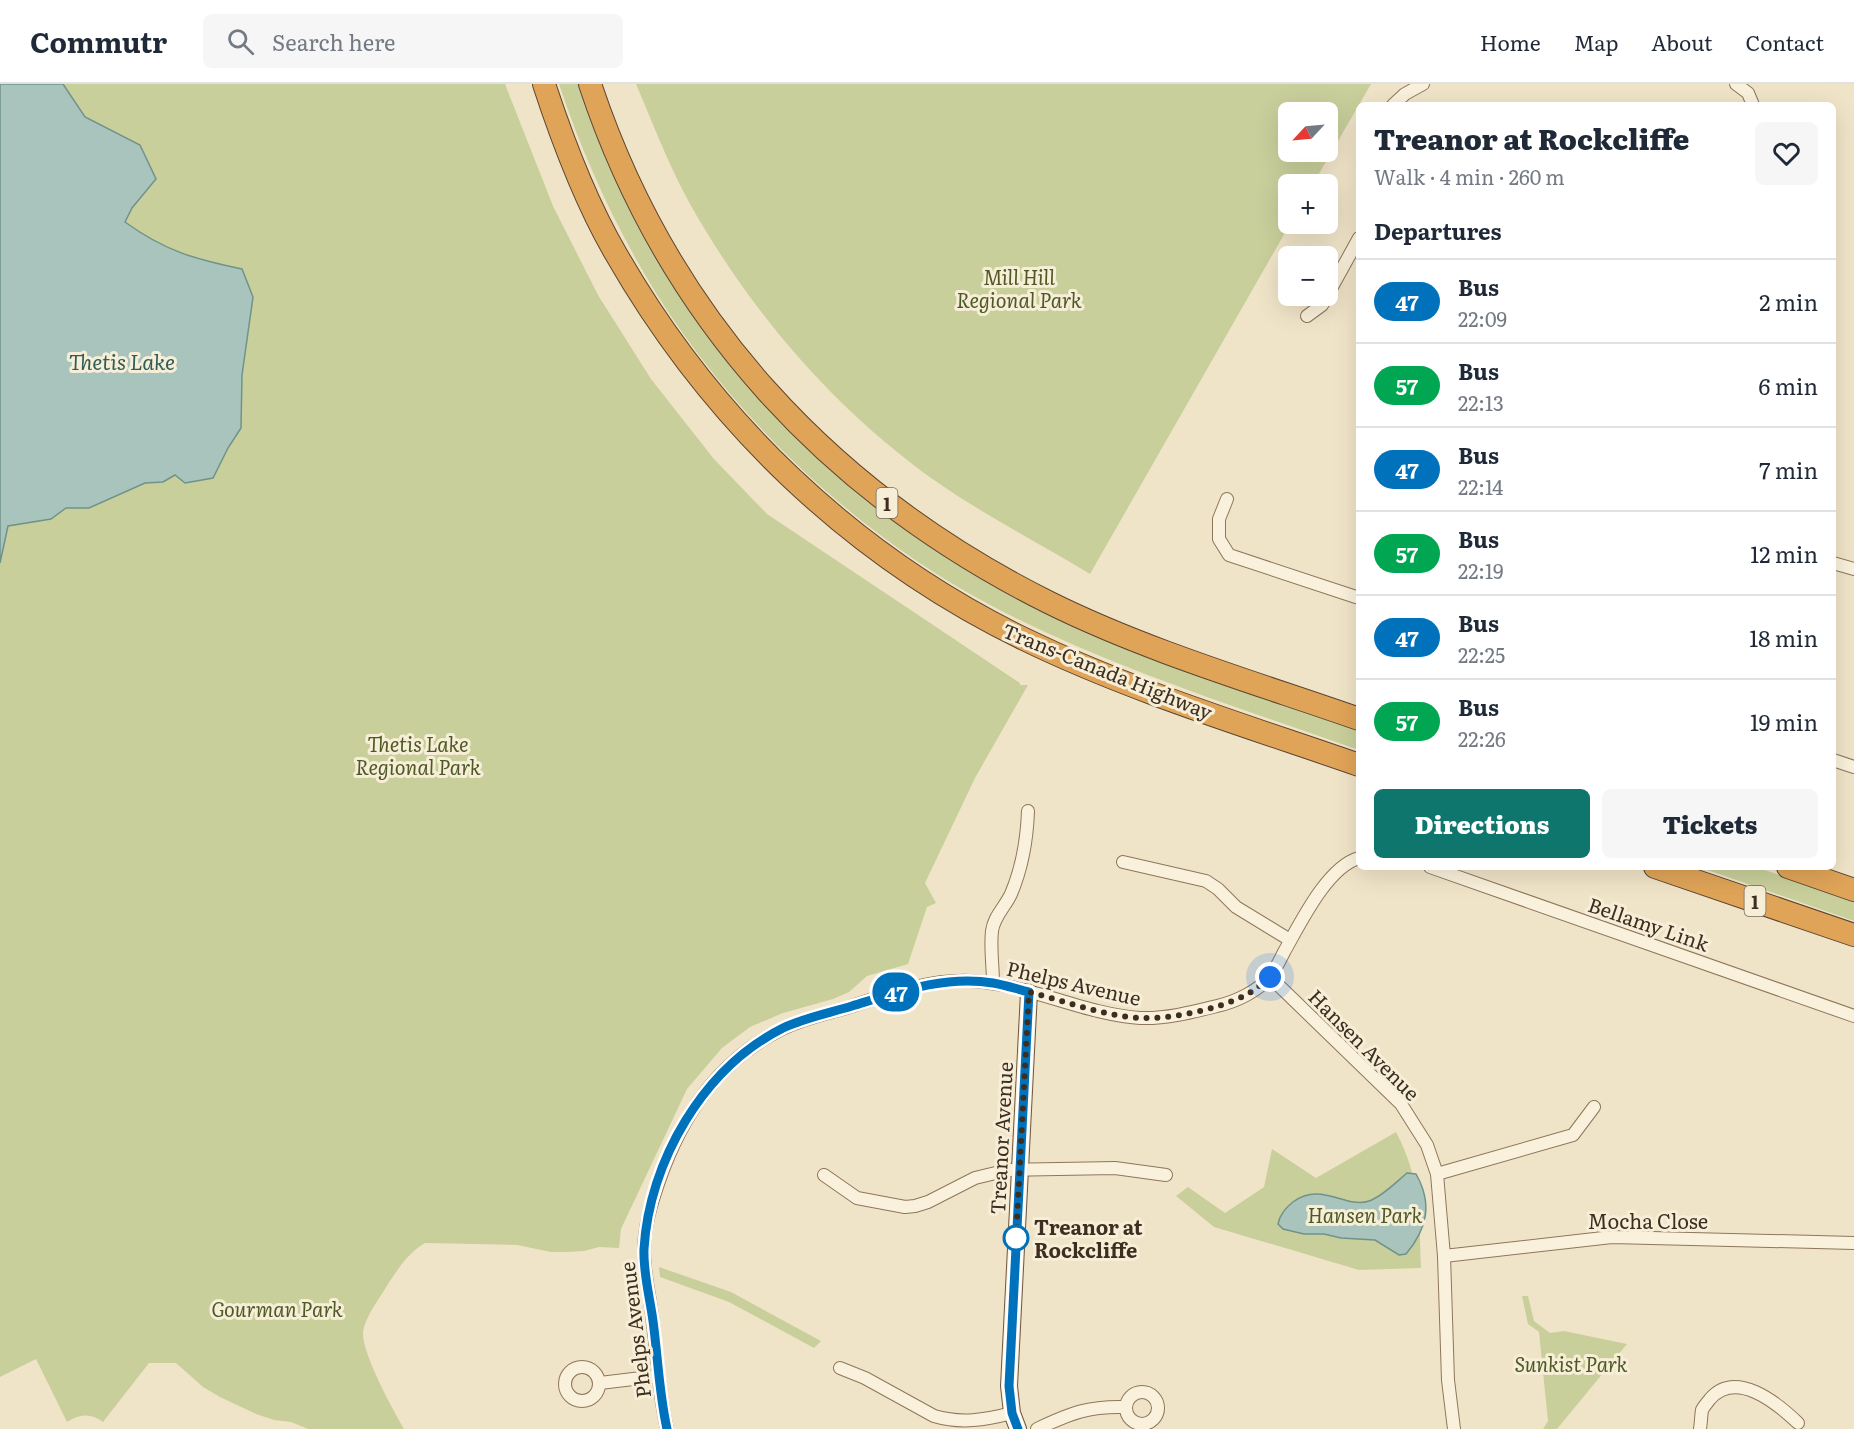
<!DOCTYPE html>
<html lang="en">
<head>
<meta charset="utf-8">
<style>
  body { margin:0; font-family:Literata,serif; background:#f6f6f7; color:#1f2937; height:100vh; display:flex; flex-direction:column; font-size:22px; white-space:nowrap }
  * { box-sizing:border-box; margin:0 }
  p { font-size:20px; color:#747a83 }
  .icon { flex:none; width:33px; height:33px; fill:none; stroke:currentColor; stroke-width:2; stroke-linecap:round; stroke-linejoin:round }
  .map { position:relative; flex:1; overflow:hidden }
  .sheet { position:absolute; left:1356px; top:18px; width:480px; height:768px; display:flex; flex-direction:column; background:#fff; border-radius:9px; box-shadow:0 6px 24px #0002 }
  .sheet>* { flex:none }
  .badge { padding:0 12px; border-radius:20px; font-size:21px; line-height:39px }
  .needle { width:39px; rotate:244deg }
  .buttons { position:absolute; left:1278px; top:18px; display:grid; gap:12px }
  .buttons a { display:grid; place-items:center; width:60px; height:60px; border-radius:9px; background:#fff; box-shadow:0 6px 24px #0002; font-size:30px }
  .you { position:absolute; width:30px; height:30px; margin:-15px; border:4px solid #fff; border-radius:50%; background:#1a73e8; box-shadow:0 0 0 9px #1a73e833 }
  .map>.badge { position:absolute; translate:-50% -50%; box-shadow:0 0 0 3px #fff }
  h2 { padding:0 18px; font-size:22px; line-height:54px }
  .round { display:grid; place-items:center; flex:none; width:63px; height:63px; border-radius:9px; background:#f6f6f7 }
  .summary { display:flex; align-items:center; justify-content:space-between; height:102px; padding:0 18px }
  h1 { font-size:28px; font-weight:800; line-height:45px }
  .cta { display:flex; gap:12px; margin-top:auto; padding:12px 18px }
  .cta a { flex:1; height:69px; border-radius:9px; background:#0f766e; color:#fff; font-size:24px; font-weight:800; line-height:69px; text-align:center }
  .cta a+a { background:#f6f6f7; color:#1f2937 }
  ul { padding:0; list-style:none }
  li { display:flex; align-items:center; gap:18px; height:84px; padding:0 18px; border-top:2px solid #e0e1e3 }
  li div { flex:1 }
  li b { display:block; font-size:22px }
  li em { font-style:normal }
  li .badge { min-width:66px; font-weight:700; text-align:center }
  header { display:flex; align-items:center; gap:36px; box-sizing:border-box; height:84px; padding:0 30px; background:#fff; border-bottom:2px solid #e0e1e3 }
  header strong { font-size:28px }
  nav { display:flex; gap:33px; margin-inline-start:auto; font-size:21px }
  .search { width:420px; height:54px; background:#f6f6f7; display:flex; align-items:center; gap:15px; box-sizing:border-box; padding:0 21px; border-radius:9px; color:#747a83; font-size:22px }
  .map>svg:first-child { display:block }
  .green { fill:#c9cf9b; fill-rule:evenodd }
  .water { fill:#a9c4bc; stroke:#6f938a; stroke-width:1.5 }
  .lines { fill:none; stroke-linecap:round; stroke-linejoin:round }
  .street-casing { stroke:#8d765c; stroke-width:14 }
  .secondary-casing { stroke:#6f573f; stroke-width:18 }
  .highway-casing { stroke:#5b4430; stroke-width:24 }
  .street { stroke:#faf1dc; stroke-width:12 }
  .secondary { stroke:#faf1dc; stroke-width:16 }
  .highway { stroke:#e0a458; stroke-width:22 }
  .line-casing { stroke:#fff; stroke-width:14 }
  .line { stroke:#0072bc; stroke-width:9 }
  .walk { stroke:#3d2e20; stroke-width:6; stroke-dasharray:0 10.8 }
  .stop-dot { fill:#fff; stroke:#0072bc; stroke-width:3 }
  .labels { text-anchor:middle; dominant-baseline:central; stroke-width:6; stroke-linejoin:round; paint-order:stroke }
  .shield { fill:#f7eed8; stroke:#756857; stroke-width:1.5 }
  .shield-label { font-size:18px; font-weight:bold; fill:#3d2e20 }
  .park-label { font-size:20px; font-style:italic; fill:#4d5a26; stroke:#f7eed8 }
  .street-label { font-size:20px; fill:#3d2e20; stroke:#f7eed8 }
  .stop-label { font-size:20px; font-weight:bold; fill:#3d2e20; stroke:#f7eed8; text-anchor:start }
  .water-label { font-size:21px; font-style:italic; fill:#2f5d5a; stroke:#f7eed8 }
</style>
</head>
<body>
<header>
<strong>Commutr</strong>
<div class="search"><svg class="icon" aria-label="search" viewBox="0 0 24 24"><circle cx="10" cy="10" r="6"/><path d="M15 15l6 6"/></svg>Search here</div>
<nav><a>Home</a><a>Map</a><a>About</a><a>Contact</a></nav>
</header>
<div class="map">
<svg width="1854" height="1345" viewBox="0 0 1854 1345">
  <rect width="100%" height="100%" fill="#f0e4c8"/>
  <g class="green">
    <path d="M0 0H505L553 122 598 211 651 295 714 375 767 430 1020 599V601H1028L975 694 925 799 936 819 927 823 908 880 867 892 849 908 833 915 783 929 750 943 722 964 687 1005 621 1145 619 1164 599 1163 584 1167 568 1168H551L517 1161 425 1159C409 1168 398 1185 388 1200 380 1214 364 1234 363 1250 363 1271 393 1326 404 1345H308L291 1338 274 1336 256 1330 220 1313 203 1303 176 1279H149L103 1338C91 1329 79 1330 67 1338L36 1275 0 1293Z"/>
    <path d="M559 0H579C654 227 818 418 1034 523 1064 537 1097 548 1129 560 1190 583 1252 607 1314 631L1359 646V666C1235 622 1109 583 992 522 854 450 722 324 644 189 609 129 581 66 559 0Z"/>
    <path d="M636 0H1371L1313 100H1288V140H1290L1090 490C1037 458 982 430 931 394 831 322 750 226 690 120 669 82 653 40 636 0ZM1288 28H1328V68H1288Z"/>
    <polygon points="1699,783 1756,783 1762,785 1854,817 1854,837"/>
    <path d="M1396 1048C1421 1095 1419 1133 1421 1184L1359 1186 1214 1143 1176 1112 1188 1103 1225 1129 1264 1103 1272 1065 1316 1094Z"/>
    <polygon points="659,1183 731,1208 821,1257 814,1264 729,1218 660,1193"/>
    <polygon points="1522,1212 1528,1212 1534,1237 1550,1249 1564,1247 1627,1260 1557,1345 1543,1345 1548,1337 1539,1248 1528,1240"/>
  </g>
  <g class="water">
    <path d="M0 0H63L85 33 140 61 156 95 132 124 125 138C165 167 194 175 242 185L253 213 242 291 241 344 228 364 213 394 185 399 175 391 163 398 145 399 89 424H66L51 435 8 442 0 479Z"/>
    <path d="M1407 1089 1416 1090C1433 1120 1427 1145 1406 1170L1399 1171 1375 1156 1341 1154 1324 1150H1304L1283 1145 1278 1140C1280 1130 1285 1124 1293 1118 1321 1097 1346 1125 1369 1117 1383 1112 1396 1098 1407 1089Z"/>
  </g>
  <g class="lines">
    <defs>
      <g id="street">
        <polyline points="1736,0 1748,9 1753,21"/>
        <polyline points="1393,21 1405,10 1423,0"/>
        <polyline points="1328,210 1359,154"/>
        <polyline points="1307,232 1322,221 1327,212"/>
        <polyline points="1227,415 1219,435 1219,455 1229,471 1359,514"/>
        <polyline points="1833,479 1854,485"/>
        <polyline points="1833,676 1854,683"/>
        <polyline points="1123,778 1206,797 1218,805 1236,823 1290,856"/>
        <polyline points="1430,783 1854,932"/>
        <polyline points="1270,893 1401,1020 1427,1061 1437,1090 1444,1172 1448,1296 1454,1345"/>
        <path d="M993 899C993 882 990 864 992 847 994 832 1005 823 1011 810 1022 784 1027 755 1028 727"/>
        <polyline points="1437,1090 1573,1051 1594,1023"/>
        <polyline points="824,1091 857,1114 905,1123 915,1122 928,1118 975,1094 1008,1086 1115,1084 1166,1091"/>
        <polyline points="1444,1172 1612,1153 1854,1159"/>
        <circle cx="582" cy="1300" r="17"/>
        <path d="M840 1284 865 1294 934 1332C961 1340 985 1336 1012 1329"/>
        <polyline points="600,1299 658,1292"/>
        <circle cx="1142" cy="1324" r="16"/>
        <path d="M667 1345C659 1310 657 1275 653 1240 651 1216 644 1192 644 1168 644 1143 651 1120 659 1097 682 1031 718 977 782 945 802 935 825 930 846 924 886 911 928 895 971 897 1029 900 1083 930 1140 934 1166 935 1193 928 1217 922 1235 918 1259 907 1270 892 1276 885 1280 876 1284 868 1300 840 1327 783 1359 774"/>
        <path d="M1037 1345C1071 1329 1088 1322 1126 1323"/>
        <path d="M1700 1345C1701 1339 1701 1332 1702 1326 1704 1322 1707 1319 1710 1315 1736 1285 1777 1319 1798 1339"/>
      </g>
      <polyline id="secondary" points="1018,1345 1012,1329 1009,1302 1029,908"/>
      <g id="highway">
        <path d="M544 0C563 58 585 117 616 170 711 336 851 471 1024 555 1131 607 1247 642 1359 681"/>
        <path d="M590 0C668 235 829 409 1050 519 1147 567 1256 599 1359 635"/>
        <polyline points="1655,783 1854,851"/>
        <polyline points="1788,783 1854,806"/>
      </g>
    </defs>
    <use href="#street" class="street-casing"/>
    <use href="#secondary" class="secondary-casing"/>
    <use href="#highway" class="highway-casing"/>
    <use href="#street" class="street"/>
    <use href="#secondary" class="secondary"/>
    <use href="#highway" class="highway"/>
  </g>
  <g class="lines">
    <defs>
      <path id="line" d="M667 1345C659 1309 658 1274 653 1237 650 1214 643 1189 644 1165 649 1078 703 984 783 944 804 934 829 929 852 922 898 908 945 891 993 899 1005 901 1017 905 1029 908L1009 1302 1012 1329 1018 1345"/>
    </defs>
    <use href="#line" class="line-casing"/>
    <use href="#line" class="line"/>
    <path class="walk" d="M1016 1154 1029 908C1065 917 1103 932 1141 934 1174 935 1219 925 1248 910 1256 905 1263 899 1270 893"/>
  </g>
  <circle class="stop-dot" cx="1016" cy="1154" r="12"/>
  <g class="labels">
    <g class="shield">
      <rect x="876.5" y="404" width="21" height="30" rx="4.5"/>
      <rect x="1744.5" y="802" width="21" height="30" rx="4.5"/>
    </g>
    <g class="shield-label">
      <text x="887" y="419">1</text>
      <text x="1755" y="817">1</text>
    </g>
    <g class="park-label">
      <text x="1019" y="192">Mill Hill<tspan x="1019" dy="23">Regional Park</tspan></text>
      <text x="418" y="659">Thetis Lake<tspan x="418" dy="23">Regional Park</tspan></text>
      <text x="1365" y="1130">Hansen Park</text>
      <text x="277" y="1224">Gourman Park</text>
      <text x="1571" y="1279">Sunkist Park</text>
    </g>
    <g class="street-label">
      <text transform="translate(1108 586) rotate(22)">Trans-Canada Highway</text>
      <text transform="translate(1649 839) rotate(19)">Bellamy Link</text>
      <text transform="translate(1074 898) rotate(13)">Phelps Avenue</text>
      <text transform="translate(1365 960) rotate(45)">Hansen Avenue</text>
      <text transform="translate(1000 1054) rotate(-87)">Treanor Avenue</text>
      <text x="1648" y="1136">Mocha Close</text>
      <text transform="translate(634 1246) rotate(-97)">Phelps Avenue</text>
    </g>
    <g class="stop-label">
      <text x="1034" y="1142">Treanor at<tspan x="1034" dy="23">Rockcliffe</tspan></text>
    </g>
    <g class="water-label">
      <text x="122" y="276">Thetis Lake</text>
    </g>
  </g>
</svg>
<div class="buttons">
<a><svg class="needle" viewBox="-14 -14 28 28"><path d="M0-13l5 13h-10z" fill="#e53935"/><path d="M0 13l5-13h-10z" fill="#747a83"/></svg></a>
<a>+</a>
<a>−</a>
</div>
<div class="you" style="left:1270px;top:893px"></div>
<b class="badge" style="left:896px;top:908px;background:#0072bc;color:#fff">47</b>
<section class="sheet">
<div class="summary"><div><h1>Treanor at Rockcliffe</h1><p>Walk · 4 min · 260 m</p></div><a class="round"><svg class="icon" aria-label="heart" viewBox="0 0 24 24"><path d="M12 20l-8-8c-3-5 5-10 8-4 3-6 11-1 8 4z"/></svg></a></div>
<h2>Departures</h2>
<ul>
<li><span class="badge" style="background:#0072bc;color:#fff">47</span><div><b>Bus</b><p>22:09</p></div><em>2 min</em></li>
<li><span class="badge" style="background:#00a651;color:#fff">57</span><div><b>Bus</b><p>22:13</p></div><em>6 min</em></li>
<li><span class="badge" style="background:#0072bc;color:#fff">47</span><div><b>Bus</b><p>22:14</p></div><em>7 min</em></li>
<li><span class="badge" style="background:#00a651;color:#fff">57</span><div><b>Bus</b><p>22:19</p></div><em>12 min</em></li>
<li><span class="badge" style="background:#0072bc;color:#fff">47</span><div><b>Bus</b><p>22:25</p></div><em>18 min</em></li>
<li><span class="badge" style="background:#00a651;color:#fff">57</span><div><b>Bus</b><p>22:26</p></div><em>19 min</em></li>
</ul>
<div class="cta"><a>Directions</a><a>Tickets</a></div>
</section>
</div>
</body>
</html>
